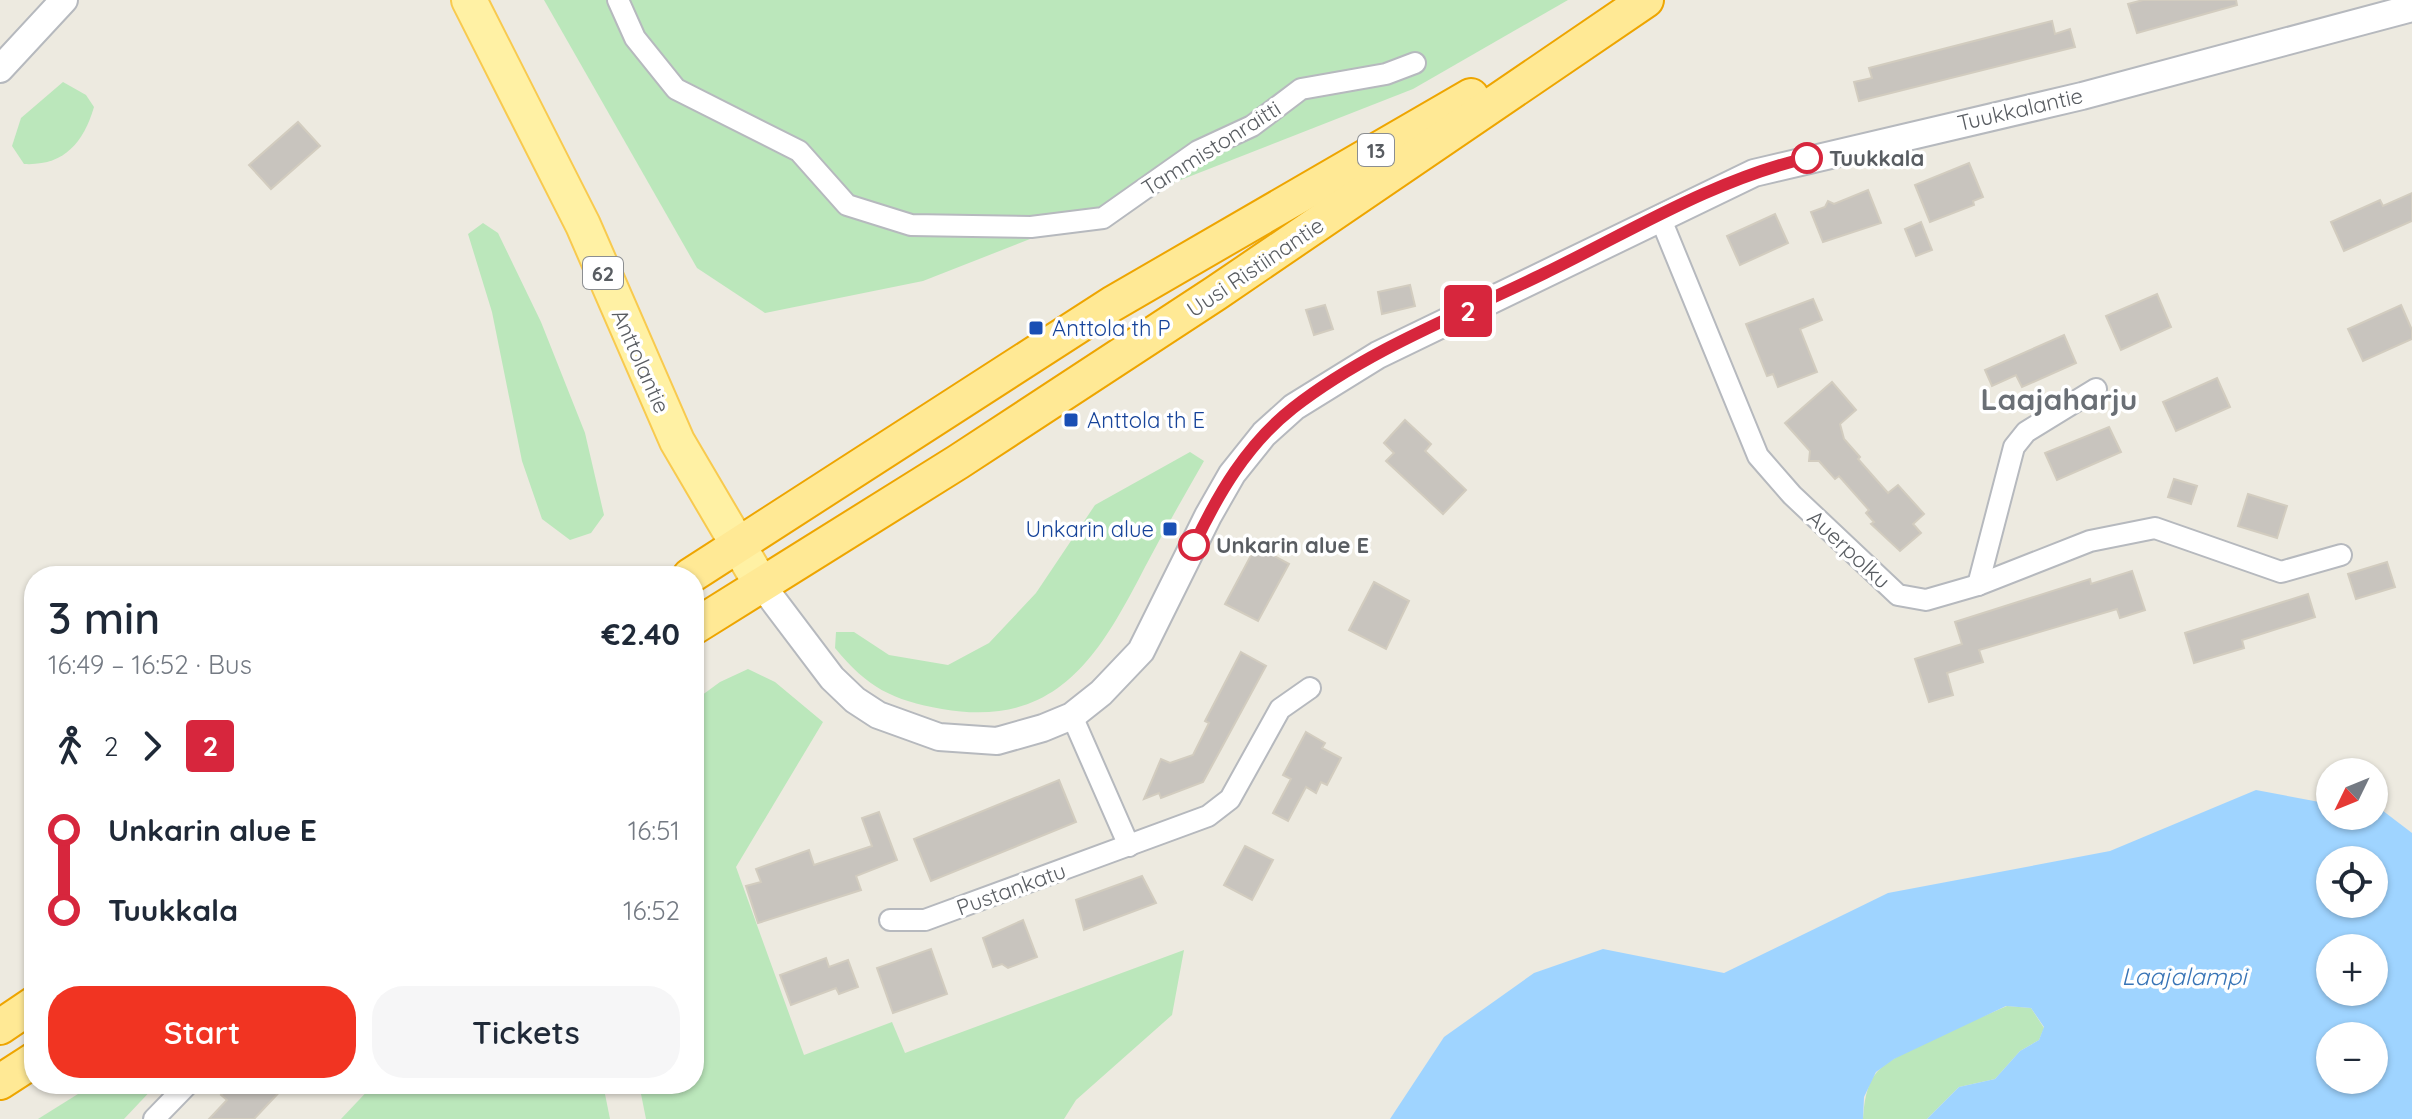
<!DOCTYPE html>
<html lang="en">
<head>
<meta charset="utf-8">
<style>
  body { margin:0; font-family:Quicksand,sans-serif; background:#f6f6f7; color:#1f2937; height:100vh; display:flex; flex-direction:column; font-size:30px; white-space:nowrap }
  * { box-sizing:border-box; margin:0 }
  p { font-size:26px; color:#747a83 }
  .icon { flex:none; width:44px; height:44px; fill:none; stroke:currentColor; stroke-width:2; stroke-linecap:round; stroke-linejoin:round }
  .map { position:relative; flex:1; overflow:hidden }
  .side { position:absolute; left:24px; top:566px; width:680px; height:528px; display:flex; flex-direction:column; background:#fff; border-radius:32px; box-shadow:0 2px 6px #0004 }
  .side>* { flex:none }
  .badge { padding:0 16px; border-radius:6px; font-size:28px; line-height:52px }
  .needle { width:52px; rotate:227deg }
  .tools { position:absolute; left:2316px; top:758px; display:grid; gap:16px }
  .tools a { display:grid; place-items:center; width:72px; height:72px; border-radius:50%; background:#fff; box-shadow:0 2px 6px #0004; font-size:40px }
  .map>.badge { position:absolute; translate:-50% -50%; box-shadow:0 0 0 4px #fff }
  .legs { display:flex; align-items:center; gap:12px; height:88px; padding:0 24px; font-size:26px }
  .legs p { margin-inline-start:auto }
  .overview { display:flex; align-items:center; justify-content:space-between; height:136px; padding:0 24px }
  h1 { font-size:44px; font-weight:600; line-height:60px }
  .button { display:flex; gap:16px; margin-top:auto; padding:16px 24px }
  .button a { flex:1; height:92px; border-radius:32px; background:#f13422; color:#fff; font-size:32px; font-weight:600; line-height:92px; text-align:center }
  .button a+a { background:#f6f6f7; color:#1f2937 }
  ul { padding:0 24px; list-style:none }
  li { display:flex; align-items:center; gap:28px; height:80px; font-size:30px }
  li i { display:grid; place-items:center; width:12px; height:100%; margin:0 10px; background:currentColor }
  li i::after { content:''; width:20px; height:20px; margin:-10px; border:6px solid; border-radius:50%; background:#fff }
  li p { margin-inline-start:auto }
  li:first-child i { background:linear-gradient(#0000 50%,currentColor 0) }
  li:last-child i { background:linear-gradient(currentColor 50%,#0000 0) }
  .map>svg:first-child { display:block }
  .green { fill:#bbe7bb }
  .water { fill:#9fd4ff; fill-rule:evenodd }
  .building { fill:#c8c4be; stroke:#d2ccbf; stroke-width:2 }
  .lines { fill:none; stroke-linecap:round; stroke-linejoin:round }
  .minor-casing { stroke:#b6b9be; stroke-width:24 }
  .tertiary-casing { stroke:#b6b9be; stroke-width:30 }
  .primary-casing { stroke:#f8ca4f; stroke-width:38 }
  .trunk-casing { stroke:#eea500; stroke-width:38 }
  .minor { stroke:#fff; stroke-width:20 }
  .tertiary { stroke:#fff; stroke-width:26 }
  .primary { stroke:#fff1a4; stroke-width:34 }
  .trunk { stroke:#ffe995; stroke-width:34 }
  .line-1-casing { stroke:#fff; stroke-width:18 }
  .line-1 { stroke:#d7263d; stroke-width:12 }
  .stop-1-dot { fill:#fff; stroke:#d7263d; stroke-width:4 }
  .transit-dot { fill:#1a4fb4; stroke:#fff; stroke-width:3 }
  .labels { text-anchor:middle; dominant-baseline:central; stroke-width:7; stroke-linejoin:round; paint-order:stroke }
  .shield { fill:#fff; stroke:#8b8e91; stroke-width:2 }
  .shield-label { font-size:20px; font-weight:bold; fill:#595d62 }
  .street-label { font-size:22px; fill:#595d62; stroke:#fff }
  .stop-label { font-size:22px; font-weight:bold; fill:#595d62; stroke:#fff; text-anchor:start }
  .transit-label { font-size:22px; fill:#164399; stroke:#fff; text-anchor:start }
  .water-label { font-size:24px; font-style:italic; fill:#3874b6; stroke:#fff }
  .district-label { font-size:30px; font-weight:bold; fill:#6a6f75; stroke:#fff }
</style>
</head>
<body>
<div class="map">
<svg width="2412" height="1119" viewBox="0 0 2412 1119">
  <rect width="100%" height="100%" fill="#edeae0"/>
  <g class="green">
    <polygon points="544,0 1568,0 1413,89 923,281 765,313 697,268"/>
    <path d="M63 82 86 95 94 107C83 144 63 166 24 164L12 146 21 118Z"/>
    <polygon points="483,223 498,233 541,322 585,433 604,515 591,533 570,540 542,519 522,461 492,312 468,234"/>
    <path d="M1190 452 1204 461C1184 496 1164 531 1145 567 1099 656 1057 729 942 709 892 700 868 688 835 648L836 632H854L889 655 948 665 989 643 1036 593 1095 505Z"/>
    <polygon points="748,669 775,682 823,722 736,867 804,1055 892,1022 905,1053 1184,950 1172,1015 1076,1100 1064,1119 646,1119 639,1084 694,1084 694,701 720,682"/>
    <path d="M2007 1006 2031 1008 2044 1028 2039 1040 2020 1051 1995 1079 1959 1087 1927 1119H1863C1864 1103 1866 1085 1877 1072 1898 1049 1976 1020 2007 1006Z"/>
    <polygon points="94,1084 157,1084 124,1119 38,1119"/>
    <polygon points="374,1084 603,1084 610,1119 341,1119"/>
  </g>
  <path class="water" d="M2256 790 2330 804V816H2374V804L2412 833V1119H1927L1959 1087 1995 1079 2020 1051 2039 1040 2044 1027 2031 1008 2006 1006 1894 1059 1876 1072 1864 1097 1863 1119H1390L1444 1037 1534 973 1603 949 1724 973 1888 893 2110 851ZM2330 860H2374V904H2330ZM2330 948H2374V992H2330ZM2330 1036H2374V1080H2330Z"/>
  <g class="building">
    <polygon points="2143,0 2236,0 2237,5 2137,33 2128,4"/>
    <polygon points="2052,21 2055,34 2070,29 2075,47 1859,101 1854,82 1872,78 1869,68"/>
    <polygon points="298,122 320,146 271,189 249,165"/>
    <polygon points="1969,163 1983,197 1973,201 1974,205 1930,222 1915,185"/>
    <polygon points="1868,190 1881,223 1823,242 1811,212 1825,207 1828,201 1834,204"/>
    <polygon points="2412,193 2412,221 2344,251 2331,222 2380,200 2383,206"/>
    <polygon points="1775,214 1788,243 1740,265 1727,236"/>
    <polygon points="1921,222 1932,250 1916,256 1905,229"/>
    <polygon points="1410,285 1415,306 1382,314 1378,292"/>
    <polygon points="2157,294 2171,327 2121,350 2106,316"/>
    <polygon points="1813,299 1822,320 1800,329 1817,372 1778,387 1773,374 1767,376 1746,324"/>
    <polygon points="1325,305 1333,329 1314,335 1306,310"/>
    <polygon points="2401,305 2412,330 2412,339 2363,361 2348,329"/>
    <polygon points="2064,335 2076,363 2022,387 2016,375 1992,386 1985,370"/>
    <polygon points="2217,378 2230,407 2176,431 2163,402"/>
    <polygon points="1832,382 1856,410 1840,424 1844,439 1860,457 1858,459 1888,493 1898,485 1924,514 1913,524 1921,533 1900,551 1871,524 1874,522 1866,513 1869,510 1839,476 1835,479 1819,461 1809,461 1810,451 1785,423"/>
    <polygon points="1405,420 1431,444 1425,451 1466,490 1443,514 1386,461 1394,453 1384,443"/>
    <polygon points="2109,427 2121,452 2057,480 2045,453"/>
    <polygon points="2174,479 2197,486 2191,504 2168,497"/>
    <polygon points="2248,494 2287,506 2277,538 2238,526"/>
    <polygon points="1256,546 1289,564 1258,621 1225,604"/>
    <polygon points="2387,562 2395,587 2356,599 2348,574"/>
    <polygon points="2132,571 2145,610 2120,618 2117,609 1979,650 1983,662 1947,673 1953,695 1929,702 1915,659 1962,644 1955,622 2090,579 2091,584"/>
    <polygon points="1374,582 1409,601 1386,649 1349,630"/>
    <polygon points="2308,594 2315,617 2242,640 2244,648 2194,663 2185,633"/>
    <polygon points="1241,652 1266,666 1203,782 1161,798 1159,793 1144,799 1161,759 1170,763 1193,755 1209,723 1205,721"/>
    <polygon points="1306,732 1325,743 1322,748 1341,758 1327,785 1321,782 1316,793 1306,787 1288,821 1273,813 1291,779 1283,775"/>
    <polygon points="1059,780 1076,822 931,881 914,839"/>
    <polygon points="879,812 897,860 856,876 861,890 758,923 746,886 761,882 756,869 809,850 814,865 872,846 862,818"/>
    <polygon points="1245,846 1273,860 1252,900 1224,885"/>
    <polygon points="1142,876 1156,903 1084,930 1076,900"/>
    <polygon points="1023,920 1037,957 1008,968 1002,964 993,967 983,938"/>
    <polygon points="931,949 947,994 893,1013 877,968"/>
    <polygon points="826,958 829,967 848,960 858,987 839,994 836,988 791,1005 780,975"/>
    <polygon points="232,1084 287,1084 254,1119 209,1119 227,1100 221,1095"/>
  </g>
  <g class="lines">
    <defs>
      <g id="minor">
        <polyline points="618,0 635,38 676,89 799,151 847,205 911,225 1031,227 1103,218 1198,151 1252,126 1301,89 1386,74 1415,63"/>
        <polyline points="1660,217 1758,456 1792,495 1898,595 1926,600 1978,585 2090,541 2155,528 2281,572 2341,555"/>
        <polyline points="1978,585 2014,447 2026,432 2096,389"/>
        <polyline points="1072,716 1129,846"/>
        <polyline points="890,920 925,920 1208,816 1230,799 1280,709 1310,688"/>
        <polyline points="154,1119 188,1084"/>
      </g>
      <g id="tertiary">
        <polyline points="0,69 64,0"/>
        <polyline points="761,584 832,678 855,700 878,715 939,737 997,741 1043,728 1072,716 1101,693 1141,651 1208,516 1232,474 1264,434 1294,407 1378,355 1754,173 2082,96 2412,8"/>
      </g>
      <polyline id="primary" points="469,0 583,225 677,441 761,584"/>
      <g id="trunk">
        <polyline points="690,576 1112,304 1471,96"/>
        <polyline points="694,627 958,462 1216,293 1646,0"/>
        <polyline points="0,1027 34,1004"/>
        <polyline points="0,1082 34,1060"/>
      </g>
    </defs>
    <use href="#minor" class="minor-casing"/>
    <use href="#tertiary" class="tertiary-casing"/>
    <use href="#primary" class="primary-casing"/>
    <use href="#trunk" class="trunk-casing"/>
    <use href="#minor" class="minor"/>
    <use href="#tertiary" class="tertiary"/>
    <use href="#primary" class="primary"/>
    <use href="#trunk" class="trunk"/>
  </g>
  <g class="lines">
    <defs>
      <path id="line-1" d="M1194 545C1218 494 1247 444 1293 408 1367 350 1461 314 1545 273 1629 232 1715 179 1807 158"/>
    </defs>
    <use href="#line-1" class="line-1-casing"/>
    <use href="#line-1" class="line-1"/>
  </g>
  <g class="stop-1-dot">
    <circle cx="1807" cy="158" r="14"/>
    <circle cx="1194" cy="545" r="14"/>
  </g>
  <g class="transit-dot">
    <rect x="1028" y="320" width="16" height="16" rx="4"/>
    <rect x="1063" y="412" width="16" height="16" rx="4"/>
    <rect x="1162" y="521" width="16" height="16" rx="4"/>
  </g>
  <g class="labels">
    <g class="shield">
      <rect x="1358" y="134" width="36" height="32" rx="6"/>
      <rect x="583" y="257" width="40" height="32" rx="6"/>
    </g>
    <g class="shield-label">
      <text x="1376" y="150">13</text>
      <text x="603" y="273">62</text>
    </g>
    <g class="street-label">
      <text transform="translate(2020 109) rotate(-13)">Tuukkalantie</text>
      <text transform="translate(1211 148) rotate(-32)">Tammistonraitti</text>
      <text transform="translate(1255 267) rotate(-34)">Uusi Ristiinantie</text>
      <text transform="translate(641 361) rotate(66)">Anttolantie</text>
      <text transform="translate(1849 549) rotate(43)">Auerpolku</text>
      <text transform="translate(1011 889) rotate(-20)">Pustankatu</text>
    </g>
    <g class="stop-label">
      <text x="1829" y="158">Tuukkala</text>
      <text x="1216" y="545">Unkarin alue E</text>
    </g>
    <g class="transit-label">
      <text x="1052" y="328">Anttola th P</text>
      <text x="1087" y="420">Anttola th E</text>
      <text x="1154" y="529" text-anchor="end">Unkarin alue</text>
    </g>
    <g class="water-label">
      <text x="2184" y="976">Laajalampi</text>
    </g>
    <g class="district-label">
      <text x="2059" y="399">Laajaharju</text>
    </g>
  </g>
</svg>
<div class="tools">
<a><svg class="needle" viewBox="-14 -14 28 28"><path d="M0-13l5 13h-10z" fill="#e53935"/><path d="M0 13l5-13h-10z" fill="#747a83"/></svg></a>
<a><svg class="icon" aria-label="locate" viewBox="0 0 24 24"><circle cx="12" cy="12" r="6"/><path d="M12 2v4M12 18v4M2 12h4M18 12h4"/></svg></a>
<a>+</a>
<a>−</a>
</div>
<b class="badge" style="left:1468px;top:311px;background:#d7263d;color:#fff">2</b>
<section class="side">
<div class="overview"><div><h1>3 min</h1><p>16:49 – 16:52 · Bus</p></div><b>€2.40</b></div>
<div class="legs"><svg class="icon" aria-label="walk" viewBox="0 0 24 24"><circle cx="13" cy="4" r="2"/><path d="M13 8l-2 6 4 7M11 14l-3 7M7 12l3-4h3l4 4"/></svg>2<svg class="icon" aria-label="forward" viewBox="0 0 24 24"><path d="M9 5l7 7-7 7"/></svg><b class="badge" style="background:#d7263d;color:#fff">2</b></div>
<ul>
<li><i style="color:#d7263d"></i><b>Unkarin alue E</b><p>16:51</p></li>
<li><i style="color:#d7263d"></i><b>Tuukkala</b><p>16:52</p></li>
</ul>
<div class="button"><a>Start</a><a>Tickets</a></div>
</section>
</div>
</body>
</html>
